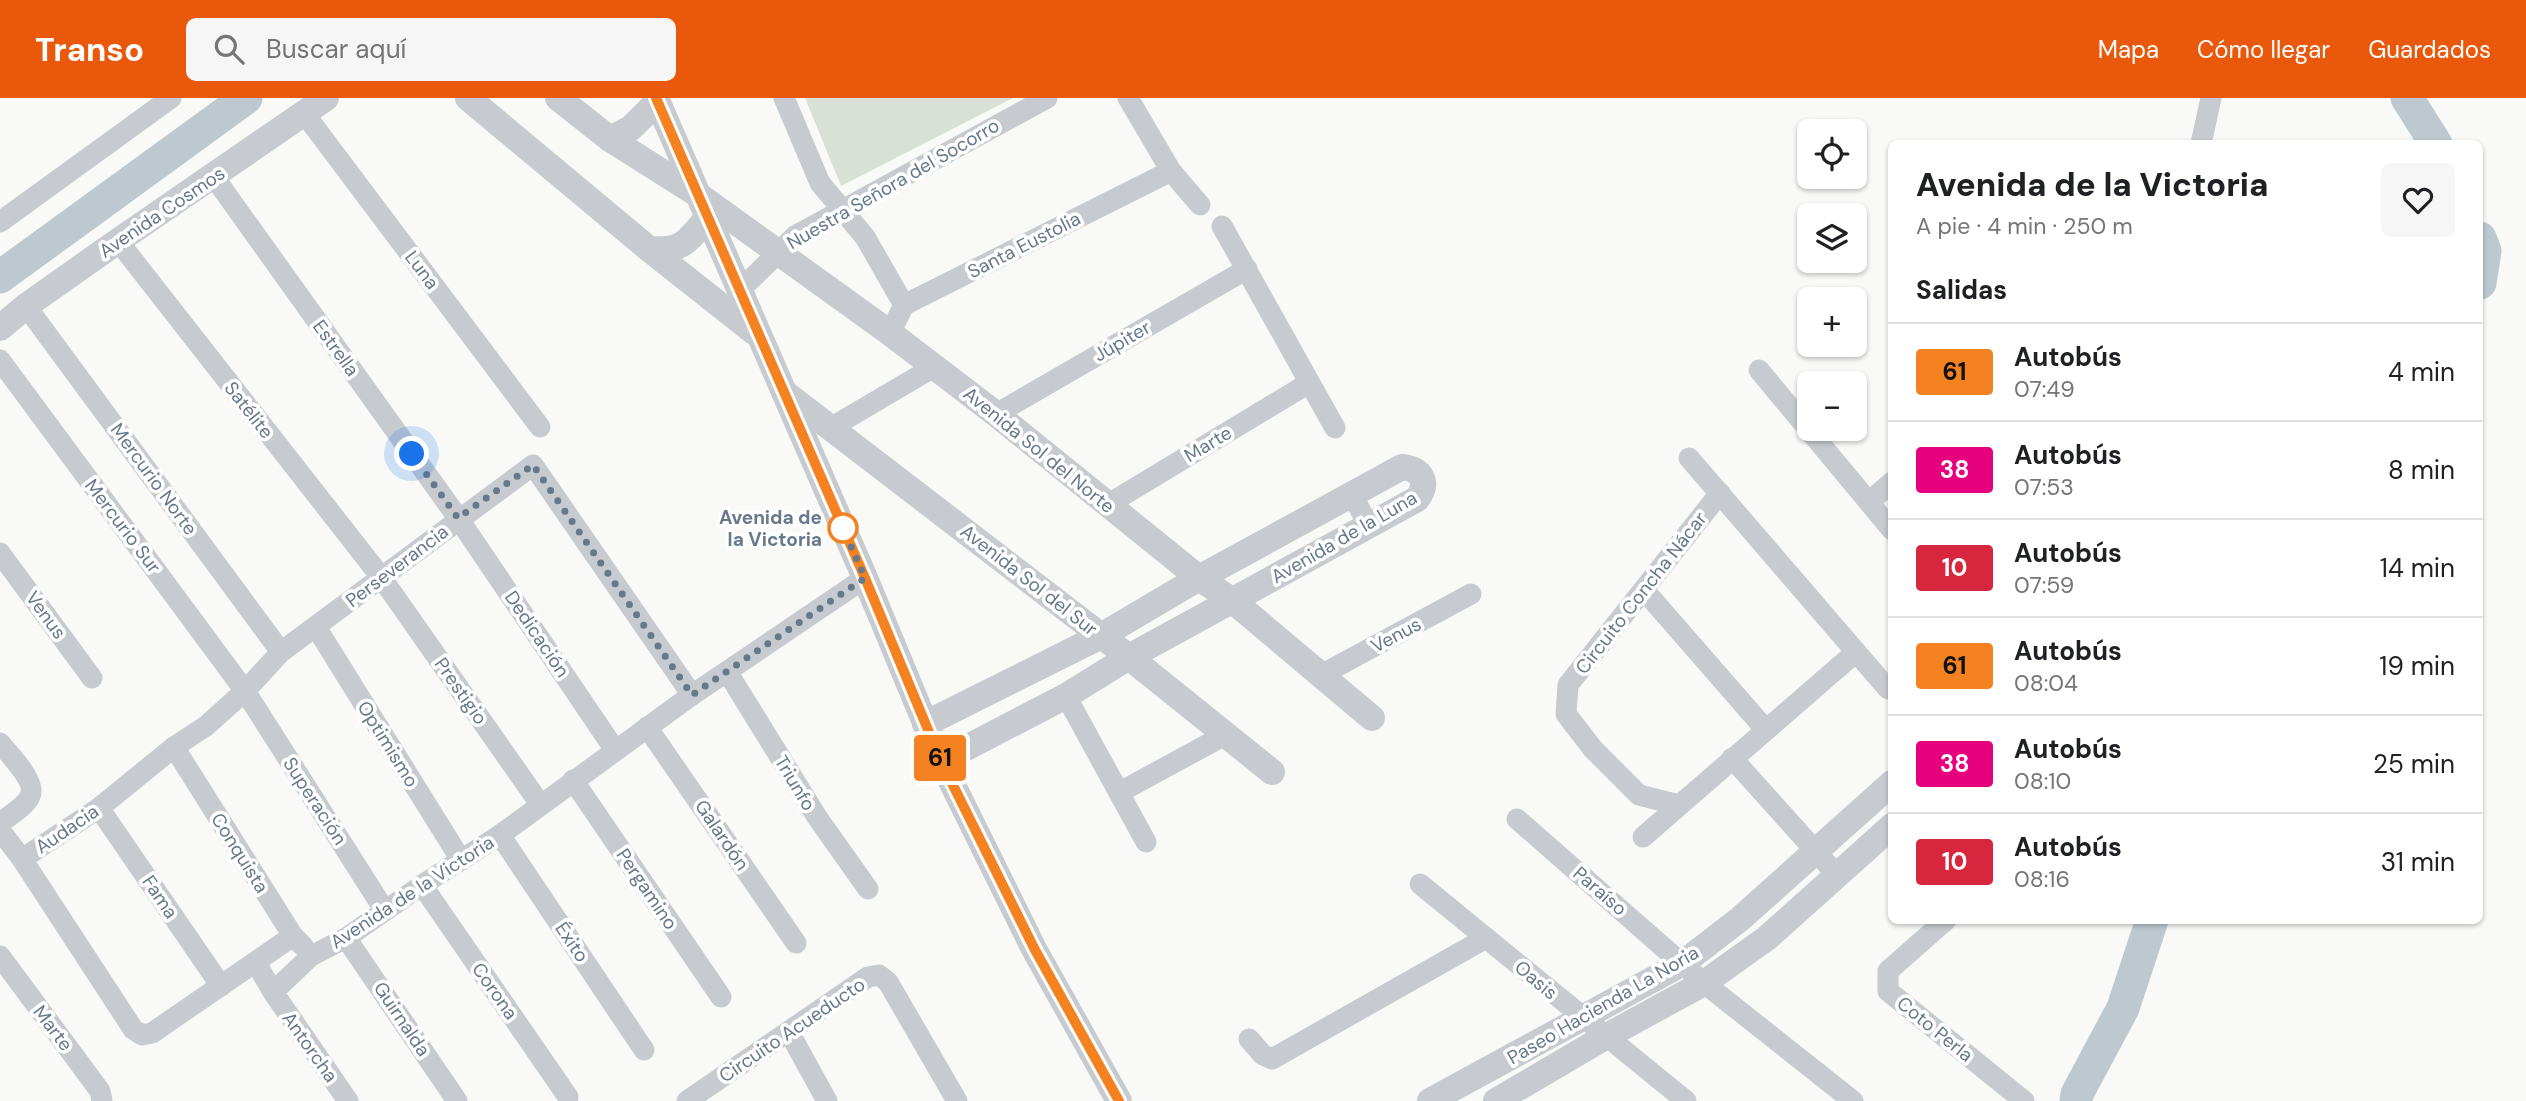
<!DOCTYPE html>
<html lang="es">
<head>
<meta charset="utf-8">
<style>
  body { margin:0; font-family:"DM Sans",sans-serif; background:#f6f6f6; color:#202124; height:100vh; display:flex; flex-direction:column; font-size:26px; white-space:nowrap }
  * { box-sizing:border-box; margin:0 }
  p { font-size:23px; color:#757577 }
  .icon { flex:none; width:38px; height:38px; fill:none; stroke:currentColor; stroke-width:2; stroke-linecap:round; stroke-linejoin:round }
  .map { position:relative; flex:1; overflow:hidden }
  .drawer { position:absolute; left:1888px; top:42px; width:595px; height:784px; display:flex; flex-direction:column; background:#fff; border-radius:10px; box-shadow:0 2px 5px #0004 }
  .drawer>* { flex:none }
  .badge { padding:0 14px; border-radius:5px; font-size:24px; line-height:46px }
  .controls { position:absolute; left:1797px; top:21px; display:grid; gap:14px }
  .controls a { display:grid; place-items:center; width:70px; height:70px; border-radius:10px; background:#fff; box-shadow:0 2px 5px #0004; font-size:35px }
  .you { position:absolute; width:35px; height:35px; margin:-18px; border:5px solid #fff; border-radius:50%; background:#1a73e8; box-shadow:0 0 0 10px #1a73e833 }
  .map>.badge { position:absolute; translate:-50% -50%; box-shadow:0 0 0 4px #fff }
  h2 { padding:0 28px; font-size:26px; line-height:63px }
  .round { display:grid; place-items:center; flex:none; width:74px; height:74px; border-radius:10px; background:#f6f6f6 }
  .summary { display:flex; align-items:center; justify-content:space-between; height:119px; padding:0 28px }
  h1 { font-size:33px; font-weight:800; line-height:52px }
  ul { padding:0; list-style:none }
  li { display:flex; align-items:center; gap:21px; height:98px; padding:0 28px; border-top:2px solid #e0e0e0 }
  li div { flex:1 }
  li b { display:block; font-size:26px }
  li em { font-style:normal }
  li .badge { min-width:77px; font-weight:700; text-align:center }
  header { display:flex; align-items:center; gap:42px; box-sizing:border-box; height:98px; padding:0 35px; background:#ea580c; color:#fff }
  header strong { font-size:33px }
  nav { display:flex; gap:38px; margin-inline-start:auto; font-size:24px }
  .search { width:490px; height:63px; background:#f6f6f6; display:flex; align-items:center; gap:18px; box-sizing:border-box; padding:0 24px; border-radius:10px; color:#757577; font-size:26px }
  .map>svg:first-child { display:block }
  .green { fill:#d9e0d6 }
  .lines { fill:none; stroke-linecap:round; stroke-linejoin:round }
  .river { stroke:#bdc9cf; stroke-width:33 }
  .minor { stroke:#c7cbcf; stroke-width:21 }
  .tertiary { stroke:#c7cbcf; stroke-width:26 }
  .line-casing { stroke:#fff; stroke-width:16 }
  .line { stroke:#f58220; stroke-width:10 }
  .walk { stroke:#66788b; stroke-width:7; stroke-dasharray:0 12.6 }
  .stop-dot { fill:#fff; stroke:#f58220; stroke-width:3.5 }
  .labels { text-anchor:middle; dominant-baseline:central; stroke-width:7; stroke-linejoin:round; paint-order:stroke }
  .street-label { font-size:19px; fill:#66788b; stroke:#fff }
  .stop-label { font-size:19px; font-weight:bold; fill:#66788b; stroke:#fff; text-anchor:end }
</style>
</head>
<body>
<header>
<strong>Transo</strong>
<div class="search"><svg class="icon" aria-label="search" viewBox="0 0 24 24"><circle cx="10" cy="10" r="6"/><path d="M15 15l6 6"/></svg>Buscar aquí</div>
<nav><a>Mapa</a><a>Cómo llegar</a><a>Guardados</a></nav>
</header>
<div class="map">
<svg width="2526" height="1003" viewBox="0 0 2526 1003">
  <rect width="100%" height="100%" fill="#f9faf7"/>
  <polygon class="green" points="805,0 1013,0 841,88"/>
  <g class="lines">
    <g class="river">
      <polyline points="2407,0 2436,46"/>
      <polyline points="2480,140 2485,153 2480,185"/>
      <polyline points="0,179 246,0"/>
      <polyline points="2076,1003 2077,996 2123,910 2152,822"/>
    </g>
    <g class="minor">
      <polyline points="784,0 820,85 865,139 904,207"/>
      <polyline points="1128,0 1171,73 1200,107"/>
      <polyline points="304,15 540,329"/>
      <polyline points="2201,46 2211,0"/>
      <polyline points="214,79 458,420 615,652"/>
      <polyline points="0,124 171,0"/>
      <polyline points="1222,128 1335,330"/>
      <polyline points="118,143 381,479 540,706"/>
      <polyline points="739,193 795,138 1047,0"/>
      <polyline points="26,208 281,554"/>
      <polyline points="890,235 904,207 1171,73"/>
      <polyline points="0,262 245,593 385,813"/>
      <polyline points="1759,272 1892,432"/>
      <polyline points="996,316 1247,171"/>
      <polyline points="832,329 934,269"/>
      <polyline points="1689,360 1888,591"/>
      <polyline points="1352,396 1369,429"/>
      <polyline points="1869,404 1892,384"/>
      <polyline points="1107,407 1309,285"/>
      <polyline points="0,455 92,580"/>
      <polyline points="1644,492 1766,632"/>
      <polyline points="316,529 461,762"/>
      <polyline points="728,575 817,719 868,791"/>
      <polyline points="1321,577 1471,496"/>
      <polyline points="1066,598 1146,744"/>
      <polyline points="647,629 796,845"/>
      <path d="M0 645C9 656 37 684 30 698 26 708 9 718 0 725"/>
      <polyline points="174,649 293,838 303,848"/>
      <polyline points="1732,660 1837,777"/>
      <polyline points="573,682 721,899"/>
      <polyline points="1120,694 1225,637"/>
      <polyline points="1679,707 1639,697 1593,651 1566,616 1568,587 1720,395"/>
      <polyline points="99,710 221,888"/>
      <polyline points="1517,721 1704,885 1853,1003"/>
      <polyline points="0,732 22,761"/>
      <polyline points="500,737 644,952"/>
      <polyline points="1643,739 1856,554"/>
      <polyline points="1420,786 1686,1003"/>
      <polyline points="422,787 568,999"/>
      <polyline points="1946,822 1888,873 1888,893 2024,1003"/>
      <polyline points="293,838 152,935 142,937 133,931 22,761 99,710 174,649 206,628 245,593 281,554 533,367 692,597"/>
      <polyline points="346,840 457,1003"/>
      <polyline points="0,858 100,993 102,1003"/>
      <polyline points="256,865 273,894 348,1003"/>
      <polyline points="273,894 311,858 346,840 422,787 500,737 692,597 865,480"/>
      <polyline points="789,934 827,1003"/>
      <polyline points="1249,941 1263,957 1272,961 1486,840"/>
      <polyline points="687,1003 868,879 879,877 888,884 957,1003"/>
    </g>
    <g class="tertiary">
      <polyline points="468,0 649,151 754,234"/>
      <polyline points="558,0 610,41 697,96 890,235 996,316 1199,480 1233,503 1372,620"/>
      <polyline points="656,0 865,480 941,663 1034,851 1119,1003"/>
      <polyline points="610,41 631,30 657,4"/>
      <path d="M649 151C683 153 686 145 707 120"/>
      <polyline points="0,230 26,208 118,143 326,0"/>
      <polyline points="785,295 1129,559 1272,674"/>
      <path d="M925 626 1101 538 1199 480 1402 369C1421 371 1430 384 1417 401L1129 559 1066 598 941 663"/>
      <polyline points="1430,1003 1683,865 1740,821 1892,685"/>
      <polyline points="1496,1003 1605,939 1704,885 1767,840 1892,728"/>
    </g>
  </g>
  <g class="lines">
    <defs>
      <polyline id="line" points="656,0 865,480 941,663 1034,850 1119,1003"/>
    </defs>
    <use href="#line" class="line-casing"/>
    <use href="#line" class="line"/>
    <polyline class="walk" points="412,356 458,420 533,367 692,597 865,480 843,430"/>
  </g>
  <circle class="stop-dot" cx="843" cy="430" r="14"/>
  <g class="labels">
    <g class="street-label">
      <text transform="translate(893 86) rotate(-30)">Nuestra Señora del Socorro</text>
      <text transform="translate(162 114) rotate(-34)">Avenida Cosmos</text>
      <text transform="translate(1024 147) rotate(-27)">Santa Eustolia</text>
      <text transform="translate(422 172) rotate(53)">Luna</text>
      <text transform="translate(1122 243) rotate(-30)">Júpiter</text>
      <text transform="translate(336 250) rotate(54)">Estrella</text>
      <text transform="translate(249 312) rotate(52)">Satélite</text>
      <text transform="translate(1208 346) rotate(-31)">Marte</text>
      <text transform="translate(1039 352) rotate(39)">Avenida Sol del Norte</text>
      <text transform="translate(154 381) rotate(54)">Mercurio Norte</text>
      <text transform="translate(123 428) rotate(53)">Mercurio Sur</text>
      <text transform="translate(1344 439) rotate(-30)">Avenida de la Luna</text>
      <text transform="translate(397 468) rotate(-37)">Perseverancia</text>
      <text transform="translate(1029 482) rotate(38)">Avenida Sol del Sur</text>
      <text transform="translate(1641 495) rotate(-52)">Circuito Concha Nácar</text>
      <text transform="translate(46 517) rotate(54)">Venus</text>
      <text transform="translate(537 536) rotate(56)">Dedicación</text>
      <text transform="translate(1396 537) rotate(-28)">Venus</text>
      <text transform="translate(461 593) rotate(55)">Prestigio</text>
      <text transform="translate(388 646) rotate(58)">Optimismo</text>
      <text transform="translate(795 685) rotate(59)">Triunfo</text>
      <text transform="translate(315 703) rotate(57)">Superación</text>
      <text transform="translate(67 731) rotate(-34)">Audacia</text>
      <text transform="translate(722 737) rotate(56)">Galardón</text>
      <text transform="translate(240 755) rotate(58)">Conquista</text>
      <text transform="translate(647 791) rotate(56)">Pergamino</text>
      <text transform="translate(1600 793) rotate(41)">Paraíso</text>
      <text transform="translate(412 794) rotate(-33)">Avenida de la Victoria</text>
      <text transform="translate(160 799) rotate(56)">Fama</text>
      <text transform="translate(572 844) rotate(56)">Éxito</text>
      <text transform="translate(1536 882) rotate(40)">Oasis</text>
      <text transform="translate(495 893) rotate(55)">Corona</text>
      <text transform="translate(1603 907) rotate(-30)">Paseo Hacienda La Noria</text>
      <text transform="translate(402 921) rotate(56)">Guirnalda</text>
      <text transform="translate(53 930) rotate(53)">Marte</text>
      <text transform="translate(1935 931) rotate(39)">Coto Perla</text>
      <text transform="translate(792 932) rotate(-34)">Circuito Acueducto</text>
      <text transform="translate(310 949) rotate(55)">Antorcha</text>
    </g>
    <g class="stop-label">
      <text x="822" y="419">Avenida de<tspan x="822" dy="22">la Victoria</tspan></text>
    </g>
  </g>
</svg>
<div class="controls">
<a><svg class="icon" aria-label="locate" viewBox="0 0 24 24"><circle cx="12" cy="12" r="6"/><path d="M12 2v4M12 18v4M2 12h4M18 12h4"/></svg></a>
<a><svg class="icon" aria-label="layers" viewBox="0 0 24 24"><path d="M12 4l9 5-9 5-9-5zM3 14l9 5 9-5"/></svg></a>
<a>+</a>
<a>−</a>
</div>
<div class="you" style="left:412px;top:356px"></div>
<b class="badge" style="left:940px;top:660px;background:#f58220;color:#111">61</b>
<section class="drawer">
<div class="summary"><div><h1>Avenida de la Victoria</h1><p>A pie · 4 min · 250 m</p></div><a class="round"><svg class="icon" aria-label="heart" viewBox="0 0 24 24"><path d="M12 20l-8-8c-3-5 5-10 8-4 3-6 11-1 8 4z"/></svg></a></div>
<h2>Salidas</h2>
<ul>
<li><span class="badge" style="background:#f58220;color:#111">61</span><div><b>Autobús</b><p>07:49</p></div><em>4 min</em></li>
<li><span class="badge" style="background:#e6007e;color:#fff">38</span><div><b>Autobús</b><p>07:53</p></div><em>8 min</em></li>
<li><span class="badge" style="background:#d7263d;color:#fff">10</span><div><b>Autobús</b><p>07:59</p></div><em>14 min</em></li>
<li><span class="badge" style="background:#f58220;color:#111">61</span><div><b>Autobús</b><p>08:04</p></div><em>19 min</em></li>
<li><span class="badge" style="background:#e6007e;color:#fff">38</span><div><b>Autobús</b><p>08:10</p></div><em>25 min</em></li>
<li><span class="badge" style="background:#d7263d;color:#fff">10</span><div><b>Autobús</b><p>08:16</p></div><em>31 min</em></li>
</ul>
</section>
</div>
</body>
</html>
